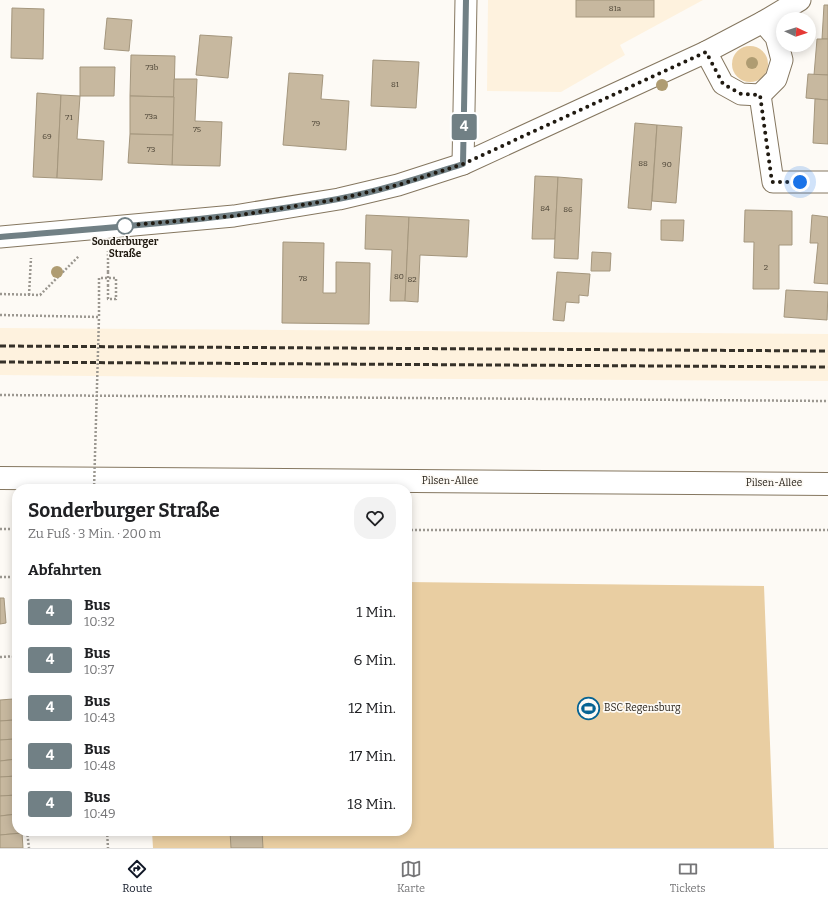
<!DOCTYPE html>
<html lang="de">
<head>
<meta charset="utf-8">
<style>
  body { margin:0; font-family:Bitter,serif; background:#f2f2f2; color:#202124; height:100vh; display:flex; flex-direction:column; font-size:15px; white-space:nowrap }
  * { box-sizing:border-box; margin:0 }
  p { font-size:13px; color:#757577 }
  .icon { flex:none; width:22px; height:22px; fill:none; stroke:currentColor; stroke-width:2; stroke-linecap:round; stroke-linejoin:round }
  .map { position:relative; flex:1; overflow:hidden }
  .panel { position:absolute; left:12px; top:484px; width:400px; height:352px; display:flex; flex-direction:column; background:#fff; border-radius:16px; box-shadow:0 2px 10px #0003 }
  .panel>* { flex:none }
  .badge { padding:0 8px; border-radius:3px; font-size:14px; line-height:26px }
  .needle { width:26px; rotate:94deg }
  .fabs { position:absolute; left:776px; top:12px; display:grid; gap:8px }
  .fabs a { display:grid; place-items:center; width:40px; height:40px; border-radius:50%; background:#fff; box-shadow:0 2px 10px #0003; font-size:20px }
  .you { position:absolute; width:20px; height:20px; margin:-10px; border:3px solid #fff; border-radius:50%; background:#1a73e8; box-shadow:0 0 0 6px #1a73e833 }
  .map>.badge { position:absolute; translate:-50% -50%; box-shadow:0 0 0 2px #fff }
  h2 { padding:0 16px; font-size:15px; line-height:36px }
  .round { display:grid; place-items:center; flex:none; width:42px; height:42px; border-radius:16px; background:#f2f2f2 }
  .summary { display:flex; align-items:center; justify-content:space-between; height:68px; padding:0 16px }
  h1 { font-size:19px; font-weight:700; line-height:30px }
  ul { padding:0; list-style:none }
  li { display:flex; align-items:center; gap:12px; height:48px; padding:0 16px }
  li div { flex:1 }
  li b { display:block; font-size:15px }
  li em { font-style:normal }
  li .badge { min-width:44px; font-weight:700; text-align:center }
  .tab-bar { display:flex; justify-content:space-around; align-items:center; height:56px; border-top:1px solid #e0e0e0; background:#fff; font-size:11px; color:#757577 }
  .tab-bar a { display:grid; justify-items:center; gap:2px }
  .tab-bar .current { color:#111827 }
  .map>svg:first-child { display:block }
  .built { fill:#fef2de }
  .green { fill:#e9cea2 }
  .building { fill:#c7b89f; stroke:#a4967d }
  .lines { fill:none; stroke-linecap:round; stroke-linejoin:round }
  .street-casing { stroke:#857760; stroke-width:23 }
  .primary-casing { stroke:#857760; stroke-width:24 }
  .path { stroke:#9b9790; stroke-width:2.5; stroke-dasharray:2 2; stroke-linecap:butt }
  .street { stroke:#fff; stroke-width:21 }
  .primary { stroke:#fff; stroke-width:22 }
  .rail { stroke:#363128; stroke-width:3; stroke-dasharray:6 3; stroke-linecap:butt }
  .path-bridge { stroke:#9b9790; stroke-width:2.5; stroke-dasharray:2 2; stroke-linecap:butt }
  .tree { fill:#af9c72 }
  .line-casing { stroke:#fff; stroke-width:9 }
  .line { stroke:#718085; stroke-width:6 }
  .walk { stroke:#201a11; stroke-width:4; stroke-dasharray:0 7.2 }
  .stop-dot { fill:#fff; stroke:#718085; stroke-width:2 }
  .labels { text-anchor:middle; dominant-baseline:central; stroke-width:3.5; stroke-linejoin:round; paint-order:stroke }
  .number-label { font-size:8px; fill:#4a4234 }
  .stop-label { font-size:10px; font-weight:bold; fill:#201a11; stroke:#fdfaf5 }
  .street-label { font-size:10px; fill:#201a11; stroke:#fdfaf5 }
  .poi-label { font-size:10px; fill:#201a11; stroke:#fdfaf5; text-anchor:start }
</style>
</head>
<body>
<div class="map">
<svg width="828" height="848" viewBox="0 0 828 848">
  <rect width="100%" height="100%" fill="#fdfaf5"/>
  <g class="built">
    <polygon points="488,0 703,0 620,45 625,55 561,92 487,91"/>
    <polygon points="0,328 828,334 828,381 277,378 0,375"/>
  </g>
  <g class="green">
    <circle cx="750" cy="64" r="18"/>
    <polygon points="407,582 764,586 774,848 153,848 152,831 407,831"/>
  </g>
  <g class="building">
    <rect x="576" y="0" width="78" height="17"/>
    <polygon points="824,5 828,5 828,39 822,39"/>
    <polygon points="12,8 44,9 43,59 11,58"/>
    <polygon points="107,18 132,20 129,51 104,49"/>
    <polygon points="200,35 232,37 228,78 196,75"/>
    <polygon points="817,39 828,39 828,75 814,75"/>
    <polygon points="131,55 175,56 174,97 130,96"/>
    <polygon points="373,60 419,62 416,108 371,106"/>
    <polygon points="80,67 115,67 114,96 80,96"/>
    <polygon points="289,73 323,75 321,99 349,101 346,150 283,145"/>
    <polygon points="808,74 828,75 828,100 806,98"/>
    <polygon points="174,79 197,79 195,121 222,122 220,166 172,165"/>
    <polygon points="37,93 61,95 57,178 33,177"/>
    <polygon points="61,95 80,96 77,139 104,141 102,180 57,178"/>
    <polygon points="130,96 174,97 173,135 130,134"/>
    <polygon points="815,99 828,100 828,144 813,143"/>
    <polygon points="635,123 657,125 651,210 628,208"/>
    <polygon points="657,125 682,127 676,203 652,201"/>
    <polygon points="130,134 173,135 172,165 128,163"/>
    <polygon points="535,176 558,177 555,239 532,239"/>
    <polygon points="558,177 582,179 578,259 554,258"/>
    <polygon points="745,210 792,211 792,245 779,245 779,289 753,289 754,242 744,242"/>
    <polygon points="366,215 409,217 405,301 390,301 392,250 365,249"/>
    <polygon points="812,215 828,217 828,284 814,283 818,243 810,243"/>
    <polygon points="409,217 469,220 467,257 420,255 418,302 405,301"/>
    <polygon points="661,220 684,220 683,241 661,240"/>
    <polygon points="283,242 324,243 323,293 336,293 336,262 370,263 369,324 282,323"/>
    <polygon points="592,252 611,253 610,271 591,271"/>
    <polygon points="557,272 590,274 588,296 579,295 579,303 566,302 564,321 553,320"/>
    <polygon points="786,290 828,292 827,320 784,317"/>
    <polygon points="0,598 4,598 6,623 0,624"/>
    <polygon points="13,699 14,720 0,721 0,700"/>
    <polygon points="14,720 15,739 0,740 0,721"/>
    <polygon points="15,739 17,759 0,761 0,740"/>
    <polygon points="17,759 17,776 0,777 0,761"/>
    <polygon points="17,776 17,795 0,796 0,777"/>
    <polygon points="17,795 17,814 0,816 0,796"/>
    <polygon points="17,814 17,831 22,831 22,833 0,835 0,816"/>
    <polygon points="230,831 262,831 263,848 231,848"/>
    <polygon points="22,833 23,848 0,848 0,835"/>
  </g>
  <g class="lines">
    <defs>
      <g id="street">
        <polyline points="706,52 723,84 741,94 760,95 776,79 782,60 776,37 763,22"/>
        <polyline points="760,95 773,182 828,182"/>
        <polyline points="463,164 466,0"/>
        <polyline points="0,237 234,216 339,199 398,185 463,164 706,52 763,22 800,0"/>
      </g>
      <polyline id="primary" points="0,478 828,484"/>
    </defs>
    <use href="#street" class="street-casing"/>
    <use href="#primary" class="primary-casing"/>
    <g class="path">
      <polyline points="108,272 108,251"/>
      <polyline points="0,294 40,295 79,256"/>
      <polyline points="29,295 31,258"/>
      <polyline points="0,315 99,317 99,278 116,278 116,299 108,299 108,286"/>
      <polyline points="0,395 828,401"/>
      <polyline points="0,529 17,529"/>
      <polyline points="407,530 828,530"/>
      <polyline points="0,577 17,577"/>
      <polyline points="13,656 17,708"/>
      <polyline points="0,657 17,656"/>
      <polyline points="27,831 29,848"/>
      <polyline points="107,831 108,848"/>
    </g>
    <use href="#street" class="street"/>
    <use href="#primary" class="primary"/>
    <g class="rail">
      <polyline points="0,346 828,351"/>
      <polyline points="0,362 828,367"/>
    </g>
    <g class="path-bridge">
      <polyline points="108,286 108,272"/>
      <polyline points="94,489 99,317"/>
    </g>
  </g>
  <g class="tree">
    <circle cx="752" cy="63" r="6"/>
    <circle cx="662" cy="85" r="6"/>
    <circle cx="57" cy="272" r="6"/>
  </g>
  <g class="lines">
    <defs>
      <path id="line" d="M0 237C113 227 226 220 338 199 381 191 422 177 463 164L466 0"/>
    </defs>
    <use href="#line" class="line-casing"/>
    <use href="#line" class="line"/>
    <polyline class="walk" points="125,226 121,226 234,216 339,199 398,185 463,164 706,52 723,84 741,94 760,95 772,182 800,182"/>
  </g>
  <defs>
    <symbol id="stadium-ring" viewBox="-11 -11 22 22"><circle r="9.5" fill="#fdfaf5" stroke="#066393" stroke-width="1.5"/><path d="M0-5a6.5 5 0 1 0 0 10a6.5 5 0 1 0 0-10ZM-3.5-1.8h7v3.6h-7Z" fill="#066393"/></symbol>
  </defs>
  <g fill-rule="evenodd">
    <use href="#stadium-ring" x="576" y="696" width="25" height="25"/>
  </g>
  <circle class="stop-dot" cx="125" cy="226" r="8"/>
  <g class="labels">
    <g class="number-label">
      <text x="615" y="8">81a</text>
      <text x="152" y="67">73b</text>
      <text x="395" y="84">81</text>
      <text x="151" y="116">73a</text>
      <text x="69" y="117">71</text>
      <text x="316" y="123">79</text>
      <text x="197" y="129">75</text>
      <text x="47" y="136">69</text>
      <text x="151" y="149">73</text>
      <text x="643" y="163">88</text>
      <text x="667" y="164">90</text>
      <text x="545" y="208">84</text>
      <text x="568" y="209">86</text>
      <text x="766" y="267">2</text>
      <text x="399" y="276">80</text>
      <text x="303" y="278">78</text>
      <text x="412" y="279">82</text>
    </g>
    <g class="stop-label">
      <text x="125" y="242">Sonderburger<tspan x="125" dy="12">Straße</tspan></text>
    </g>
    <g class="street-label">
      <text x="450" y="481">Pilsen-Allee</text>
      <text x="774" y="483">Pilsen-Allee</text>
    </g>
    <g class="poi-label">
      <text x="604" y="708">BSC Regensburg</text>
    </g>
  </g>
</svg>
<div class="fabs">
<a><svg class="needle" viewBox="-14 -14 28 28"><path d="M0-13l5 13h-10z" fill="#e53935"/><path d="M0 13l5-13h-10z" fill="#757577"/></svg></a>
</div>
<div class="you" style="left:800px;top:182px"></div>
<b class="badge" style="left:464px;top:127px;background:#718085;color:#fff">4</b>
<section class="panel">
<div class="summary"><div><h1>Sonderburger Straße</h1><p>Zu Fuß · 3 Min. · 200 m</p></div><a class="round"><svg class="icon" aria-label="heart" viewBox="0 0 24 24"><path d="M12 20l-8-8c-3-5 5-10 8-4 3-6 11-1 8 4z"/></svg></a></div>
<h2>Abfahrten</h2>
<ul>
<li><span class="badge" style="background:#718085;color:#fff">4</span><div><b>Bus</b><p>10:32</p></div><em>1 Min.</em></li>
<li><span class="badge" style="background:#718085;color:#fff">4</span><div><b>Bus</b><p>10:37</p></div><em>6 Min.</em></li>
<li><span class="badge" style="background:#718085;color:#fff">4</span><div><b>Bus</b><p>10:43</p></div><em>12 Min.</em></li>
<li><span class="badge" style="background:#718085;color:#fff">4</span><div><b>Bus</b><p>10:48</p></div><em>17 Min.</em></li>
<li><span class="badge" style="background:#718085;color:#fff">4</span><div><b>Bus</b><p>10:49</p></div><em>18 Min.</em></li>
</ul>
</section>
</div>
<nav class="tab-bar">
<a class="current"><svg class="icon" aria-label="directions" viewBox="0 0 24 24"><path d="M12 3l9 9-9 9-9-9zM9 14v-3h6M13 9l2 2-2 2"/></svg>Route</a>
<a><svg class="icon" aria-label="map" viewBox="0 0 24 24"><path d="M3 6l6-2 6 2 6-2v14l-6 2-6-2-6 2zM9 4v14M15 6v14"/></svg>Karte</a>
<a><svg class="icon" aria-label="tickets" viewBox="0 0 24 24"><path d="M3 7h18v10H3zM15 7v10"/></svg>Tickets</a>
</nav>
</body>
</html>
